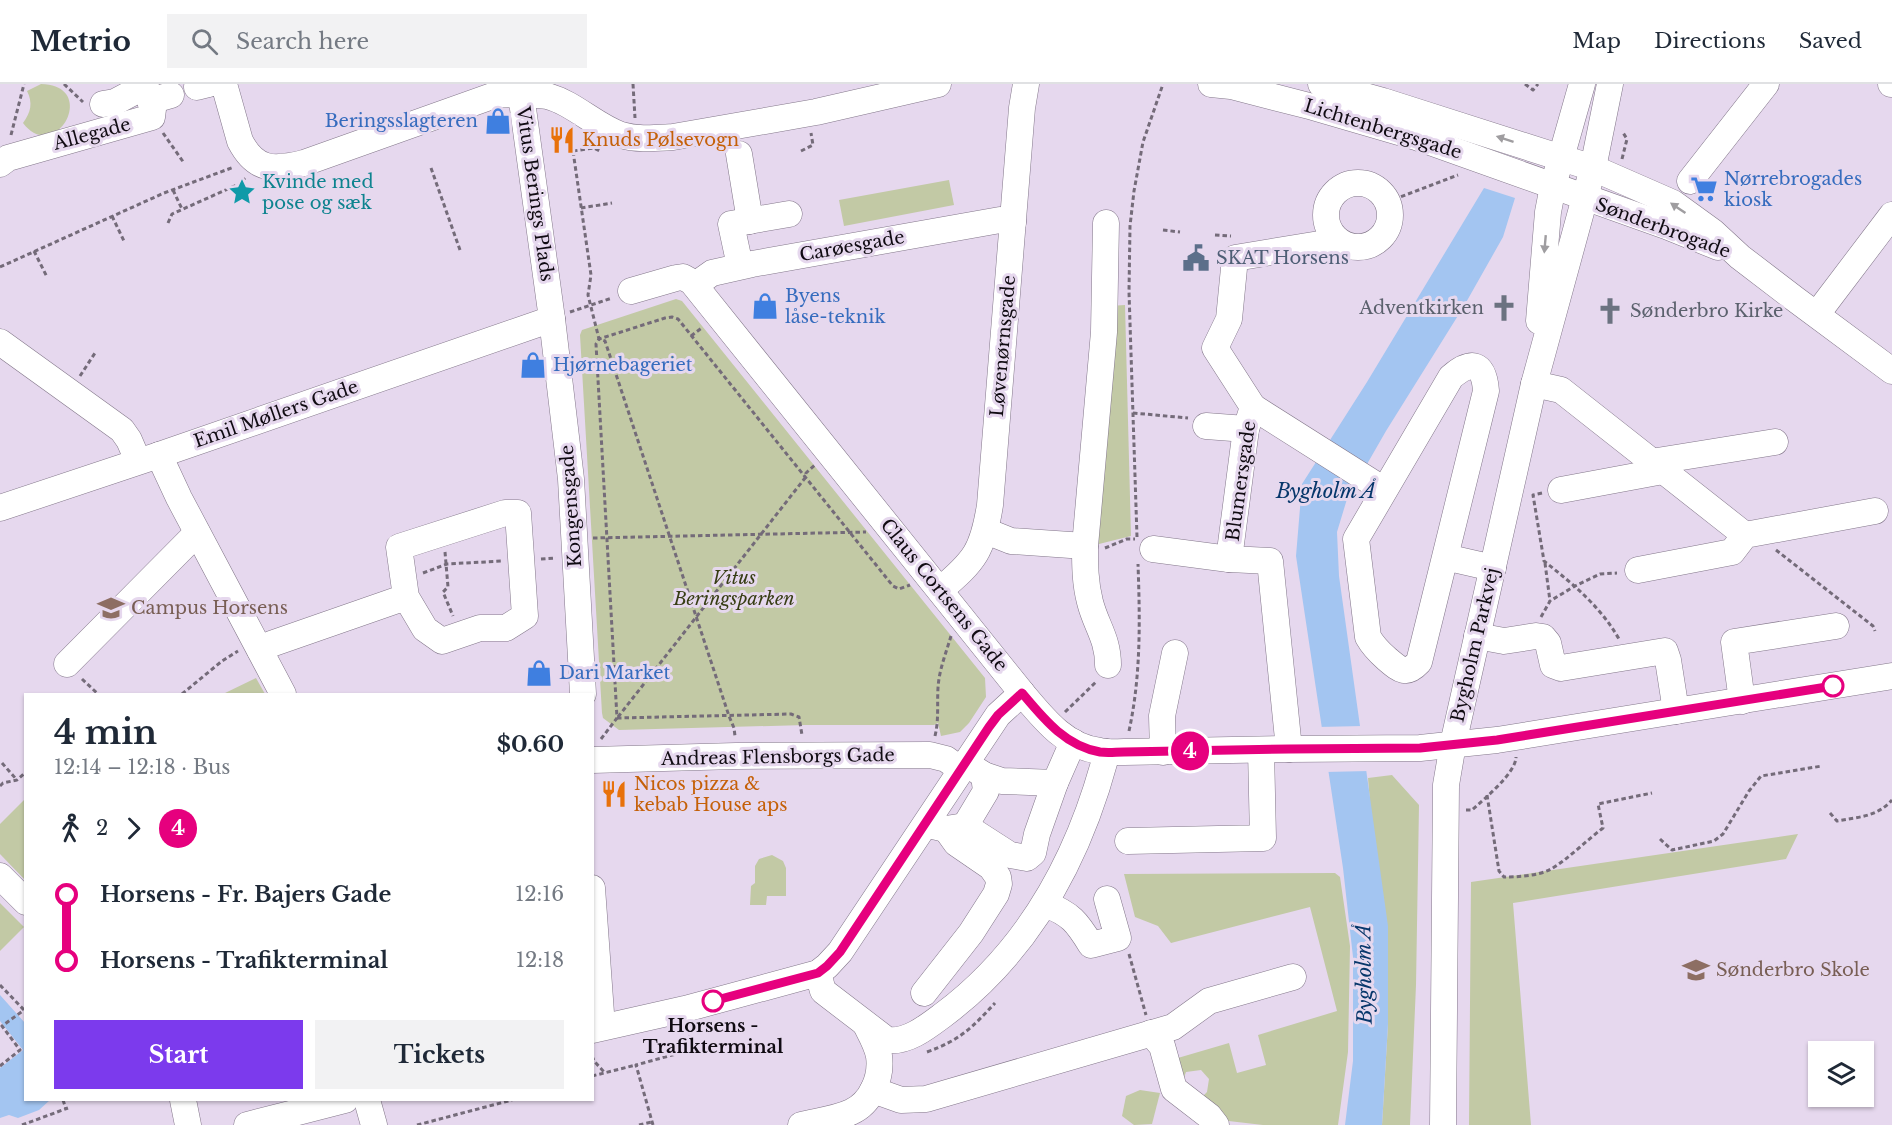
<!DOCTYPE html>
<html lang="en">
<head>
<meta charset="utf-8">
<style>
  body { margin:0; font-family:"Libre Baskerville",serif; background:#f2f2f3; color:#1f2937; height:100vh; display:flex; flex-direction:column; font-size:22px; white-space:nowrap }
  * { box-sizing:border-box; margin:0 }
  p { font-size:20px; color:#747a83 }
  .icon { flex:none; width:33px; height:33px; fill:none; stroke:currentColor; stroke-width:2; stroke-linecap:round; stroke-linejoin:round }
  .map { position:relative; flex:1; overflow:hidden }
  .sheet { position:absolute; left:24px; top:609px; width:570px; height:408px; display:flex; flex-direction:column; background:#fff; border-radius:0px; box-shadow:0 2px 4px #0004 }
  .sheet>* { flex:none }
  .badge { padding:0 12px; border-radius:20px; font-size:21px; line-height:39px }
  .tools { position:absolute; left:1808px; top:957px; display:grid; gap:12px }
  .tools a { display:grid; place-items:center; width:66px; height:66px; border-radius:0px; background:#fff; box-shadow:0 2px 4px #0004; font-size:30px }
  .map>.badge { position:absolute; translate:-50% -50%; box-shadow:0 0 0 3px #fff }
  .legs { display:flex; align-items:center; gap:9px; height:66px; padding:0 30px; font-size:20px }
  .legs p { margin-inline-start:auto }
  .summary { display:flex; align-items:center; justify-content:space-between; height:102px; padding:0 30px }
  h1 { font-size:33px; font-weight:700; line-height:45px }
  .action { display:flex; gap:12px; margin-top:auto; padding:12px 30px }
  .action a { flex:1; height:69px; border-radius:0px; background:#7c3aed; color:#fff; font-size:24px; font-weight:700; line-height:69px; text-align:center }
  .action a+a { background:#f2f2f3; color:#1f2937 }
  ul { padding:0 30px; list-style:none }
  li { display:flex; align-items:center; gap:21px; height:66px; font-size:22px }
  li i { display:grid; place-items:center; width:9px; height:100%; margin:0 8px; background:currentColor }
  li i::after { content:''; width:15px; height:15px; margin:-8px; border:4px solid; border-radius:50%; background:#fff }
  li p { margin-inline-start:auto }
  li:first-child i { background:linear-gradient(#0000 50%,currentColor 0) }
  li:last-child i { background:linear-gradient(currentColor 50%,#0000 0) }
  header { display:flex; align-items:center; gap:36px; box-sizing:border-box; height:84px; padding:0 30px; background:#fff; border-bottom:2px solid #e0e1e3 }
  header strong { font-size:28px }
  nav { display:flex; gap:33px; margin-inline-start:auto; font-size:21px }
  .search { width:420px; height:54px; background:#f2f2f3; display:flex; align-items:center; gap:15px; box-sizing:border-box; padding:0 21px; border-radius:0px; color:#747a83; font-size:22px }
  .map>svg:first-child { display:block }
  .green { fill:#c2c9a5 }
  .water { fill:#a3c5f1 }
  .pier { fill:#e6d8ee }
  .lines { fill:none; stroke-linecap:round; stroke-linejoin:round }
  .minor-casing { stroke:#83778a; stroke-width:27 }
  .path { stroke:#746b79; stroke-width:3; stroke-dasharray:4.5 3; stroke-linecap:butt }
  .minor { stroke:#fff; stroke-width:26 }
  .oneway { fill:#9f9da0 }
  .line-1-casing { stroke:#fff; stroke-width:14 }
  .line-1 { stroke:#e6007e; stroke-width:9 }
  .stop-1-dot { fill:#fff; stroke:#e6007e; stroke-width:3 }
  .labels { text-anchor:middle; dominant-baseline:central; stroke-width:6; stroke-linejoin:round; paint-order:stroke }
  .shop-label { font-size:18px; fill:#366cbe; stroke:#e6d8ee; text-anchor:start }
  .street-label { font-size:18px; fill:#100b12; stroke:#e6d8ee }
  .food-label { font-size:18px; fill:#c56008; stroke:#e6d8ee; text-anchor:start }
  .culture-label { font-size:18px; fill:#0d838f; stroke:#e6d8ee; text-anchor:start }
  .service-label { font-size:18px; fill:#4e5e75; stroke:#e6d8ee; text-anchor:start }
  .worship-label { font-size:18px; fill:#5b616d; stroke:#e6d8ee; text-anchor:end }
  .park-label { font-size:18px; font-style:italic; fill:#373d14; stroke:#e6d8ee }
  .education-label { font-size:18px; fill:#785e54; stroke:#e6d8ee; text-anchor:start }
  .stop-label { font-size:18px; font-weight:bold; fill:#100b12; stroke:#e6d8ee }
  .water-label { font-size:20px; font-style:italic; fill:#07376b; stroke:#e6d8ee }
</style>
</head>
<body>
<header>
<strong>Metrio</strong>
<div class="search"><svg class="icon" aria-label="search" viewBox="0 0 24 24"><circle cx="10" cy="10" r="6"/><path d="M15 15l6 6"/></svg>Search here</div>
<nav><a>Map</a><a>Directions</a><a>Saved</a></nav>
</header>
<div class="map">
<svg width="1892" height="1041" viewBox="0 0 1892 1041">
  <rect width="100%" height="100%" fill="#e6d8ee"/>
  <g class="green">
    <path d="M41 0C100 1 56 82 23 39 31 28 33 19 27 7Z"/>
    <polygon points="949,96 954,121 844,142 839,116"/>
    <polygon points="676,215 682,217 985,594 986,613 969,639 960,648 941,652 938,639 934,641 805,641 619,646 603,634 602,629 580,251 582,246"/>
    <polygon points="1125,221 1131,452 1091,462 1109,222"/>
    <polygon points="256,594 265,610 223,610"/>
    <polygon points="1392,691 1419,721 1416,901 1410,1041 1382,1041 1388,940 1368,694"/>
    <polygon points="25,715 25,796 0,770 0,740"/>
    <polygon points="1798,750 1786,775 1513,819 1531,1041 1469,1041 1471,798"/>
    <polygon points="772,771 783,777 786,784 786,812 767,812 766,821 750,821 751,802 755,799 755,782 759,775"/>
    <polygon points="1335,789 1340,793 1350,862 1348,968 1338,1041 1263,1041 1220,1036 1197,1018 1207,1008 1209,995 1201,986 1186,988 1181,1002 1171,976 1229,959 1237,989 1266,981 1258,951 1337,927 1310,823 1171,859 1158,842 1135,833 1124,790"/>
    <polygon points="0,819 24,843 0,867"/>
    <polygon points="1140,1006 1160,1009 1152,1040 1134,1041 1122,1032 1126,1012"/>
  </g>
  <g class="water">
    <polygon points="1484,104 1515,114 1503,153 1464,222 1386,347 1347,415 1337,448 1339,492 1388,842 1388,940 1382,1041 1345,1041 1353,977 1353,873 1343,784 1296,472 1302,400 1367,298"/>
    <polygon points="0,911 25,939 26,1016 50,1016 39,1026 18,1034 9,1031 0,1034 0,984 23,966 0,937"/>
  </g>
  <polygon class="pier" points="1363,642 1369,687 1325,688 1318,643"/>
  <g class="lines">
    <defs>
      <g id="minor">
        <path d="M224 0 240 57C256 88 275 86 304 79L495 11C512 10 530 9 547 12 574 19 595 42 621 51 638 56 655 54 673 53L816 28 938 0"/>
        <polyline points="1211,0 1231,2 1313,23 1416,53 1666,142 1718,163"/>
        <polyline points="1321,0 1383,17 1593,84 1673,119 1713,148 1740,173 1795,215 1892,287"/>
        <polyline points="1891,0 1892,0"/>
        <polyline points="197,3 209,0"/>
        <polyline points="521,10 552,235 571,395 583,610"/>
        <polyline points="150,17 171,11"/>
        <polyline points="103,20 115,18 145,2"/>
        <polyline points="739,70 750,137"/>
        <polyline points="0,80 8,74 152,33 153,25 145,0"/>
        <polyline points="1690,97 1766,0"/>
        <circle cx="1358" cy="131" r="32"/>
        <path d="M1106 139 1104 248 1085 462C1085 481 1085 499 1090 518 1096 542 1108 554 1108 581"/>
        <polyline points="740,182 731,140 789,130"/>
        <polyline points="695,201 712,189 752,180 1000,136 1013,138"/>
        <path d="M631 207 676 194 683 193 692 198 1022 609C1043 634 1065 663 1100 667 1108 669 1116 668 1124 668L1289 665 1420 664 1497 656 1892 592"/>
        <polyline points="1817,230 1892,131"/>
        <polyline points="1539,237 1548,128 1553,102 1582,0"/>
        <polyline points="0,258 122,346 129,356 138,377"/>
        <polyline points="1534,300 1561,306 1745,451"/>
        <polyline points="1253,323 1384,406"/>
        <polyline points="1206,342 1246,345"/>
        <polyline points="159,371 179,414 283,610"/>
        <polyline points="1651,378 1775,358"/>
        <polyline points="1561,406 1663,387"/>
        <polyline points="0,424 159,371 552,235"/>
        <polyline points="986,447 1011,457 1085,462"/>
        <polyline points="1153,465 1229,475"/>
        <path d="M1445 473 1486 307C1484 279 1472 275 1451 293L1356 455 1368 553C1373 562 1379 568 1387 575 1400 586 1406 592 1419 578L1445 473 1493 484"/>
        <polyline points="1638,486 1732,468 1745,451 1875,427"/>
        <path d="M940 506C975 477 983 466 990 421L1022 24 1026 0"/>
        <polyline points="1477,552 1504,557 1536,552 1543,553 1548,559 1553,581 1561,584 1665,567 1668,576 1676,627"/>
        <polyline points="260,566 271,560 406,513 399,463 505,429 518,429 525,532 506,544 480,544 442,557 425,545 406,513"/>
        <polyline points="67,580 197,449"/>
        <polyline points="1742,617 1734,558 1836,542"/>
        <polyline points="1289,665 1270,477 1229,475 1246,345 1253,323 1215,264 1229,235 1235,174 1338,157"/>
        <polyline points="1163,668 1162,632 1175,569"/>
        <polyline points="592,676 736,672 930,671 946,675 960,685"/>
        <polyline points="965,679 984,691 1002,697 1055,699 1073,658"/>
        <polyline points="933,742 946,745 965,742 1010,771 1027,774 1033,769 1037,750 1055,699"/>
        <polyline points="965,742 986,707 984,691"/>
        <polyline points="1128,757 1263,754 1261,666"/>
        <polyline points="0,792 26,818"/>
        <polyline points="592,804 602,943"/>
        <path d="M1045 820C1071 830 1077 838 1091 861L1118 854 1107 815"/>
        <path d="M818 889 823 907 887 956C907 959 927 943 943 931 1030 866 1080 772 1107 668"/>
        <polyline points="924,909 971,849 996,810 999,800 998,793 991,783 956,759 946,745"/>
        <polyline points="592,946 685,925 818,889 827,882 840,868 998,631 1022,609"/>
        <polyline points="1151,949 1162,962 1174,1005 1209,1032 1216,1041"/>
        <polyline points="873,1006 901,1016 926,1015 1173,943 1209,917 1293,893"/>
        <polyline points="183,1016 188,1041"/>
        <polyline points="367,1016 374,1041"/>
        <polyline points="247,1041 345,1016"/>
        <path d="M801 1041C817 1037 836 1035 851 1028 871 1019 882 994 879 972 877 961 871 951 866 941"/>
        <polyline points="1443,1041 1446,701 1453,660 1534,300 1593,84 1610,0"/>
      </g>
    </defs>
    <use href="#minor" class="minor-casing"/>
    <g class="path">
      <polyline points="64,0 83,18"/>
      <polyline points="633,0 635,34"/>
      <polyline points="1525,0 1533,6 1538,0"/>
      <polyline points="568,46 570,48 573,67 591,191 588,211 599,255 605,257 729,632 734,644 735,652"/>
      <polyline points="163,49 184,79"/>
      <polyline points="11,51 24,0"/>
      <polyline points="573,67 594,64 600,67"/>
      <polyline points="801,67 813,61 811,49"/>
      <polyline points="1622,75 1627,55 1622,47"/>
      <polyline points="431,84 460,166"/>
      <polyline points="173,106 182,125"/>
      <polyline points="1387,118 1458,91"/>
      <polyline points="581,124 612,119"/>
      <polyline points="112,132 124,157"/>
      <polyline points="168,139 172,130 239,100 245,94"/>
      <polyline points="1163,146 1180,148"/>
      <polyline points="1215,151 1231,152"/>
      <polyline points="34,167 47,193"/>
      <polyline points="0,183 164,109 234,83"/>
      <polyline points="570,228 612,214"/>
      <polyline points="691,252 703,243"/>
      <polyline points="80,292 95,269"/>
      <polyline points="1133,329 1188,334"/>
      <path d="M1542 409 1533 411 1544 477C1574 501 1600 522 1619 555"/>
      <polyline points="1137,453 1129,208 1130,142 1134,107 1143,58 1163,0"/>
      <polyline points="593,454 866,448"/>
      <polyline points="1105,464 1127,455 1135,455"/>
      <polyline points="1776,466 1873,542 1875,547"/>
      <polyline points="445,468 448,503 443,508 453,532"/>
      <polyline points="541,475 556,474"/>
      <polyline points="1545,479 1550,517"/>
      <polyline points="423,489 447,480 502,477"/>
      <polyline points="1541,533 1550,517 1575,502 1600,490 1617,489"/>
      <polyline points="82,595 98,610"/>
      <polyline points="182,610 222,577 238,567"/>
      <polyline points="1065,628 1097,597"/>
      <polyline points="618,633 805,394 806,389 815,381"/>
      <polyline points="617,634 791,630 799,633 802,651"/>
      <path d="M1129 647C1141 592 1140 536 1138 480"/>
      <path d="M935 652C939 636 937 620 938 604 939 586 946 569 951 552"/>
      <polyline points="601,655 617,634 596,260 599,255 665,234 672,233 678,235 893,502 899,505 910,501"/>
      <polyline points="2,679 17,696"/>
      <polyline points="0,702 3,699 17,696 26,688"/>
      <path d="M1487 711 1499 787 1504 793C1518 793 1538 792 1551 785 1567 776 1587 756 1603 744L1598 720 1652 709"/>
      <path d="M1466 726H1472C1484 715 1516 689 1516 673"/>
      <path d="M1830 729 1837 737C1858 733 1877 733 1892 716"/>
      <polyline points="1660,755 1672,766 1714,757 1723,750 1749,707 1761,692 1822,682"/>
      <polyline points="1129,870 1146,931"/>
      <polyline points="0,901 26,928"/>
      <path d="M927 968C960 956 972 944 995 919"/>
      <polyline points="592,972 594,977 605,989"/>
      <polyline points="0,982 20,966 2,942 24,926"/>
      <polyline points="592,992 636,981"/>
      <polyline points="63,1016 66,1025"/>
      <polyline points="22,1041 68,1024"/>
      <polyline points="417,1041 512,1016"/>
      <polyline points="639,1041 652,1038"/>
      <polyline points="653,1041 636,981 694,965 688,944"/>
    </g>
    <use href="#minor" class="minor"/>
  </g>
  <defs><path id="oneway-solid" d="M-6-.8H1V-3.2L6.5 0L1 3.2V.8H-6Z" transform="scale(1.5)"/></defs>
  <g class="oneway">
    <use href="#oneway-solid" transform="translate(1505 55) rotate(-162)"/>
    <use href="#oneway-solid" transform="translate(1678 124) rotate(-146)"/>
    <use href="#oneway-solid" transform="translate(1545 160) rotate(95)"/>
  </g>
  <g class="lines">
    <defs>
      <path id="line-1" d="M713 917 818 889 827 882 840 868 989 643 998 631 1022 609C1043 634 1065 662 1100 668 1108 669 1116 668 1124 668L1289 665 1420 664 1497 656 1833 602"/>
    </defs>
    <use href="#line-1" class="line-1-casing"/>
    <use href="#line-1" class="line-1"/>
  </g>
  <defs>
    <symbol id="shop-bare" viewBox="-9 -9 18 18"><path d="M-5-2.5h2.3a2.7 3.5 0 0 1 5.4 0H5L5.5 6h-11ZM-1.5-2.5h3a1.5 2.3 0 0 0-3 0Z" fill="#3f7fe0" stroke="#e6d8ee" stroke-width="2.5" paint-order="stroke"/></symbol>
    <symbol id="restaurant-bare" viewBox="-9 -9 18 18"><path d="M-5-6h1v4h1v-4h1v4h1v-4h1v5L-1.5 .5V6h-2V.5L-5-1ZM5-6V6H3V1.5H1.5Q1.5-4 5-6Z" fill="#e8710a" stroke="#e6d8ee" stroke-width="2.5" paint-order="stroke"/></symbol>
    <symbol id="supermarket-bare" viewBox="-9 -9 18 18"><path d="M-6-5.5h2.5l.6 2H6L4.5 2H-2.5L-4.4-4H-6ZM-1.5 3.2a1.3 1.3 0 1 0 .1 0ZM3 3.2a1.3 1.3 0 1 0 .1 0Z" fill="#3f7fe0" stroke="#e6d8ee" stroke-width="2.5" paint-order="stroke"/></symbol>
    <symbol id="sight-bare" viewBox="-9 -9 18 18"><path d="M0-6L1.8-2.2L6-1.7L2.9 1.2L3.7 5.4L0 3.3L-3.7 5.4L-2.9 1.2L-6-1.7L-1.8-2.2Z" fill="#0f9aa8" stroke="#e6d8ee" stroke-width="2.5" paint-order="stroke"/></symbol>
    <symbol id="civic-bare" viewBox="-9 -9 18 18"><path d="M-.6-6.5H3V-4.5H.6V-3L4-1V1h2V6H-6V1h2V-1L-.6-3ZM-1.2 2.5V6h2.4V2.5Z" fill="#5c6f8a" stroke="#e6d8ee" stroke-width="2.5" paint-order="stroke"/></symbol>
    <symbol id="church-bare" viewBox="-9 -9 18 18"><path d="M-1.2-6h2.4v3.5h3.3v2.4h-3.3V6h-2.4V-.1h-3.3v-2.4h3.3Z" fill="#6b7280" stroke="#e6d8ee" stroke-width="2.5" paint-order="stroke"/></symbol>
    <symbol id="university-bare" viewBox="-9 -9 18 18"><path d="M0-5L7-2L0 1L-7-2ZM-4 1L0 2.5L4 1V4Q0 6-4 4Z" fill="#8d6e63" stroke="#e6d8ee" stroke-width="2.5" paint-order="stroke"/></symbol>
    <symbol id="school-bare" viewBox="-9 -9 18 18"><path d="M0-5L7-2L0 1L-7-2ZM-4 1L0 2.5L4 1V4Q0 6-4 4Z" fill="#8d6e63" stroke="#e6d8ee" stroke-width="2.5" paint-order="stroke"/></symbol>
  </defs>
  <g fill-rule="evenodd">
    <use href="#shop-bare" x="479" y="18" width="38" height="38"/>
    <use href="#restaurant-bare" x="543" y="37" width="38" height="38"/>
    <use href="#supermarket-bare" x="1685" y="86" width="38" height="38"/>
    <use href="#sight-bare" x="223" y="89" width="38" height="38"/>
    <use href="#civic-bare" x="1177" y="155" width="38" height="38"/>
    <use href="#shop-bare" x="746" y="203" width="38" height="38"/>
    <use href="#church-bare" x="1485" y="205" width="38" height="38"/>
    <use href="#church-bare" x="1591" y="208" width="38" height="38"/>
    <use href="#shop-bare" x="514" y="262" width="38" height="38"/>
    <use href="#university-bare" x="92" y="505" width="38" height="38"/>
    <use href="#shop-bare" x="520" y="570" width="38" height="38"/>
    <use href="#restaurant-bare" x="595" y="691" width="38" height="38"/>
    <use href="#school-bare" x="1677" y="867" width="38" height="38"/>
  </g>
  <g class="stop-1-dot">
    <circle cx="1833" cy="602" r="10"/>
    <circle cx="713" cy="917" r="10"/>
  </g>
  <g class="labels">
    <g class="shop-label">
      <text x="478" y="37" text-anchor="end">Beringsslagteren</text>
      <text x="1724" y="95">Nørrebrogades<tspan x="1724" dy="21">kiosk</tspan></text>
      <text x="785" y="212">Byens<tspan x="785" dy="21">låse-teknik</tspan></text>
      <text x="553" y="281">Hjørnebageriet</text>
      <text x="559" y="589">Dari Market</text>
    </g>
    <g class="street-label">
      <text transform="translate(1383 45) rotate(17)">Lichtenbergsgade</text>
      <text transform="translate(92 50) rotate(-15)">Allegade</text>
      <text transform="translate(535 110) rotate(82)">Vitus Berings Plads</text>
      <text transform="translate(1663 144) rotate(20)">Sønderbrogade</text>
      <text transform="translate(852 162) rotate(-10)">Carøesgade</text>
      <text transform="translate(1003 262) rotate(-85)">Løvenørnsgade</text>
      <text transform="translate(276 330) rotate(-19)">Emil Møllers Gade</text>
      <text transform="translate(1241 397) rotate(-82)">Blumersgade</text>
      <text transform="translate(571 422) rotate(-94)">Kongensgade</text>
      <text transform="translate(944 511) rotate(51)">Claus Cortsens Gade</text>
      <text transform="translate(1475 561) rotate(-77)">Bygholm Parkvej</text>
      <text transform="translate(778 673) rotate(-1)">Andreas Flensborgs Gade</text>
    </g>
    <g class="food-label">
      <text x="582" y="56">Knuds Pølsevogn</text>
      <text x="634" y="700">Nicos pizza &amp;<tspan x="634" dy="21">kebab House aps</tspan></text>
    </g>
    <g class="culture-label">
      <text x="262" y="98">Kvinde med<tspan x="262" dy="21">pose og sæk</tspan></text>
    </g>
    <g class="service-label">
      <text x="1216" y="174">SKAT Horsens</text>
    </g>
    <g class="worship-label">
      <text x="1484" y="224">Adventkirken</text>
      <text x="1630" y="227" text-anchor="start">Sønderbro Kirke</text>
    </g>
    <g class="park-label">
      <text x="734" y="494">Vitus<tspan x="734" dy="21">Beringsparken</tspan></text>
    </g>
    <g class="education-label">
      <text x="131" y="524">Campus Horsens</text>
      <text x="1716" y="886">Sønderbro Skole</text>
    </g>
    <g class="stop-label">
      <text x="713" y="942">Horsens -<tspan x="713" dy="21">Trafikterminal</tspan></text>
    </g>
    <g class="water-label">
      <text x="1326" y="407">Bygholm Å</text>
      <text transform="translate(1364 890) rotate(-91)">Bygholm Å</text>
    </g>
  </g>
</svg>
<div class="tools">
<a><svg class="icon" aria-label="layers" viewBox="0 0 24 24"><path d="M12 4l9 5-9 5-9-5zM3 14l9 5 9-5"/></svg></a>
</div>
<b class="badge" style="left:1190px;top:667px;background:#e6007e;color:#fff">4</b>
<section class="sheet">
<div class="summary"><div><h1>4 min</h1><p>12:14 – 12:18 · Bus</p></div><b>$0.60</b></div>
<div class="legs"><svg class="icon" aria-label="walk" viewBox="0 0 24 24"><circle cx="13" cy="4" r="2"/><path d="M13 8l-2 6 4 7M11 14l-3 7M7 12l3-4h3l4 4"/></svg>2<svg class="icon" aria-label="forward" viewBox="0 0 24 24"><path d="M9 5l7 7-7 7"/></svg><b class="badge" style="background:#e6007e;color:#fff">4</b></div>
<ul>
<li><i style="color:#e6007e"></i><b>Horsens - Fr. Bajers Gade</b><p>12:16</p></li>
<li><i style="color:#e6007e"></i><b>Horsens - Trafikterminal</b><p>12:18</p></li>
</ul>
<div class="action"><a>Start</a><a>Tickets</a></div>
</section>
</div>
</body>
</html>
